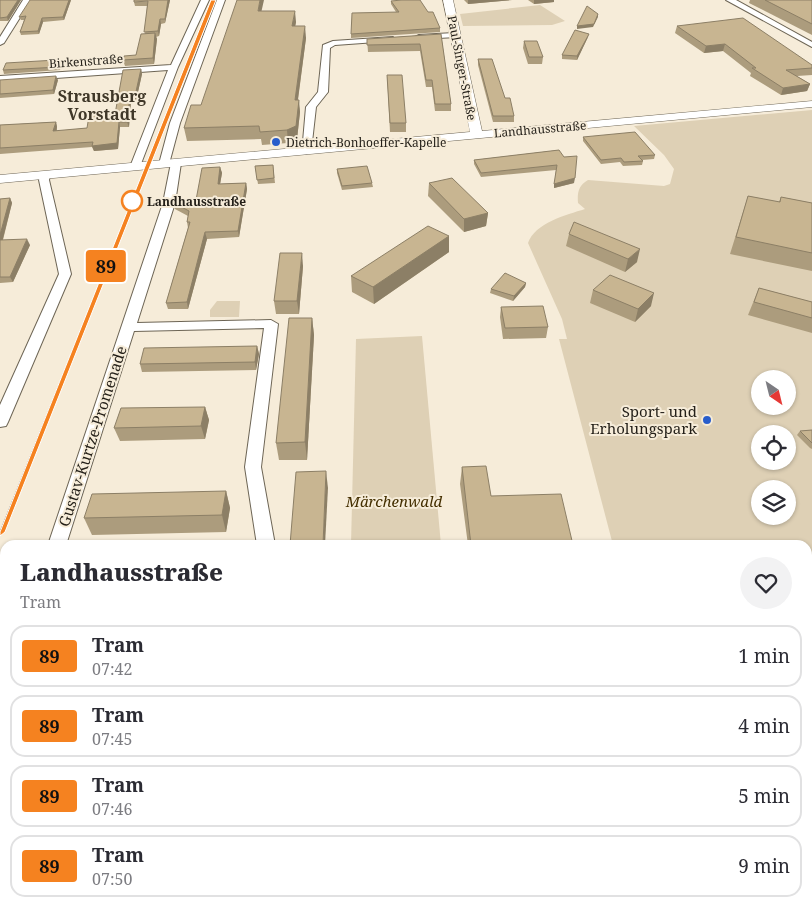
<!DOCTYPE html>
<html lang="en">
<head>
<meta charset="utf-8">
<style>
  body { margin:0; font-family:"Noto Serif",serif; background:#f2f2f3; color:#2b2b33; height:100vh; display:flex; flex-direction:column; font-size:19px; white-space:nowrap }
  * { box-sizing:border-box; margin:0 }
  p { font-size:16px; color:#7c7c81 }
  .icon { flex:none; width:28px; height:28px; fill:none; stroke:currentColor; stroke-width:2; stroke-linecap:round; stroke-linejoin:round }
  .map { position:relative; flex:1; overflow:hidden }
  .drawer { position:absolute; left:0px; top:540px; width:812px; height:376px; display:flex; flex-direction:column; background:#fff; border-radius:15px 15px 0 0; box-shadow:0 1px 4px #0004 }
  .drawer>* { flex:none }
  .badge { padding:0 10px; border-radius:4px; font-size:18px; line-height:32px }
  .needle { width:32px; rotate:145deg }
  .fabs { position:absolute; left:751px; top:370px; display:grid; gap:10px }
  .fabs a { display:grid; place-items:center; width:45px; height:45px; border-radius:50%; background:#fff; box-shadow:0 1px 4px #0004; font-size:25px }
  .map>.badge { position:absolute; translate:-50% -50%; box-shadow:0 0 0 2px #fff }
  .round { display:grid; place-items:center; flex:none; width:52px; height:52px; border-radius:26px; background:#f2f2f3 }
  .headline { display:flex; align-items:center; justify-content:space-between; height:85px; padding:0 20px }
  h1 { font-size:24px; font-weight:800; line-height:38px }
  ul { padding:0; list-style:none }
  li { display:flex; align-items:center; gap:15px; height:62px; margin:0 10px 8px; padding:0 10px; border:2px solid #e1e1e2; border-radius:15px }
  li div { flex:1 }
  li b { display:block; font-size:19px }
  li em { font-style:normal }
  li .badge { min-width:55px; font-weight:700; text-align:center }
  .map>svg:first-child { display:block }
  .green { fill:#ded0b5; fill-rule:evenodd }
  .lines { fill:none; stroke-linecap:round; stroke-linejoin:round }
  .minor-casing { stroke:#6d6555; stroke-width:2 }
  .tertiary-casing { stroke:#6d6555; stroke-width:1 }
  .minor { fill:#fff; fill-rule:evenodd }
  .tertiary { fill:#fff; fill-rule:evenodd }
  .tram { stroke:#464138; stroke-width:1 }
  .wall { fill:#ac9c7d }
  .shaded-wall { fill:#8c7f66 }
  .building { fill:#c8b591; stroke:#8c7f66 }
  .line { fill:#f58220; stroke:#fff }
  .poi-dot { fill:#285dcb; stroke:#f6ecd9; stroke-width:2 }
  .stop-dot { fill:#fff; stroke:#f58220; stroke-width:2.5 }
  .labels { text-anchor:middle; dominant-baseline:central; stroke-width:4; stroke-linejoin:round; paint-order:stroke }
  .far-street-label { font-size:12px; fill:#231f18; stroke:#f6ecd9 }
  .far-poi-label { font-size:12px; fill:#231f18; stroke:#f6ecd9; text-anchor:start }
  .far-stop-label { font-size:12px; font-weight:bold; fill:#231f18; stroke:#f6ecd9; text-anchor:start }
  .poi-label { font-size:15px; fill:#231f18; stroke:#f6ecd9; text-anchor:end }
  .street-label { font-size:15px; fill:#231f18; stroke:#f6ecd9 }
  .park-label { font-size:15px; font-style:italic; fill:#442f00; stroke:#f6ecd9 }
  .far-district-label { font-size:16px; font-weight:bold; fill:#3f3728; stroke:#f6ecd9 }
</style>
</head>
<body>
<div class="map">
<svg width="812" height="916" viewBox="0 0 812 916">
  <rect width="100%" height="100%" fill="#f6ecd9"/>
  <g class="green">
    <polygon points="540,5 565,21 552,25 463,26 460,14"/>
    <path d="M812 110V916H710L709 911H808V545H613L559 339H567L562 319 528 243C535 223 566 215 585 209L578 203C577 192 579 185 588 180L664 186 670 184 674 169 664 155 634 126ZM760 379H788V406H760ZM760 434H788V461H760ZM760 489H788V516H760Z"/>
    <polygon points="217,301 240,301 239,317 210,317 210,310"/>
    <polygon points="422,336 441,545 351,545 356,339"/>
    <polygon points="346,911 511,911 512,916 346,916"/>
    <polygon points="541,911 659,911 660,916 542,916"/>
  </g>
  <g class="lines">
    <defs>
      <g id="minor">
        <polygon points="23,0 31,0 4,43 0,45 0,37"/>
        <polygon points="201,0 209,0 178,67 139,169 131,169 130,167 168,70 0,82 0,76 171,65"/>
        <polygon points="217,0 225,0 180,123 169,164 164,167 160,166 159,164 170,123"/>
        <polygon points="726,0 736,0 812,42 812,47"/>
        <polygon points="454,33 457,33 457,37 419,39 415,37 419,35"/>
        <polygon points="393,37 394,39 390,41 335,45 330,48 328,92 316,107 311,151 306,154 302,153 306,107 318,92 323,45 333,41"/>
        <polygon points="176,160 181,163 175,203 137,323 271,320 278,324 261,467 275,545 257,545 245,467 264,328 134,331 66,545 48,545 163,203 171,163"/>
        <polygon points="45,172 50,175 49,180 71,274 8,422 6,426 0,427 0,405 59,274 39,180 41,173"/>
        <polygon points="5,690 5,725 0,727 0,692"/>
        <polygon points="207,911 231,911 232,916 206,916"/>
      </g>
      <polygon id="tertiary" points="443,0 453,0 482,131 812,101 812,107 0,183 0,175 470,132"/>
    </defs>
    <use href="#minor" class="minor-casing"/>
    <use href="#tertiary" class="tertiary-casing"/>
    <use href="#minor" class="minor"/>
    <use href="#tertiary" class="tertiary"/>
    <polyline class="tram" points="0,532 213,0"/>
  </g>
  <g class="wall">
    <polygon points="0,0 21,0 8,21 0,21"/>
    <polygon points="71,0 64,20 43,22 39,34 21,35 20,32 24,20 21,20 19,17"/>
    <polygon points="170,0 165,23 161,24 159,36 156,37 157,39 154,64 125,66 123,60 136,55 145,34 147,6 135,6 134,2"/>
    <polygon points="464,0 512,0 468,4"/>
    <polygon points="528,0 554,0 554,2 534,4"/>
    <polygon points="750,0 812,0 812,35 749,3"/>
    <polygon points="391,1 440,28 440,32 351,38 351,34 396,12 391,4"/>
    <polygon points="261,11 296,22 295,26 306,38 298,100 300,112 297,139 288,143 262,145 261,139 187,141 184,128 201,105"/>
    <polygon points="677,26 812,65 812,75 797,76 810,84 807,91 781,95 750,76 751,73 723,51 704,53 675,33"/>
    <polygon points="441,34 451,104 451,111 435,111 432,87 426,87 420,51 368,52 367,39"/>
    <polygon points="588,37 577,60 562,59 562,55"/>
    <polygon points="524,41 543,57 542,64 528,64 523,48"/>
    <polygon points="478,59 505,98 514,116 514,122 493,122 478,65"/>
    <polygon points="56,60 57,63 61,67 60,70 4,74 3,70"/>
    <polygon points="141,69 142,74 136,101 131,101 129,127 120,127 118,149 94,151 92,147 0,154 0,125 56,122 57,127 57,131 87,128 115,114"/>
    <polygon points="387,75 406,123 406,132 390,132"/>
    <polygon points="0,80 58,80 54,94 0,98"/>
    <polygon points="583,137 655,155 654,159 642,160 643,161 642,165 623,166 620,162 601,164 583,141"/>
    <polygon points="559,150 574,183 554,188 556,170 481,177 474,164 474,160"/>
    <polygon points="273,165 275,183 258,184 255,166"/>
    <polygon points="220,167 222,173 220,184 246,183 247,189 239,237 207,239 188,309 168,309 166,303 188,228 187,222 188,216 175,209 174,203 196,200"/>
    <polygon points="337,169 372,183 373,187 342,190 337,173"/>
    <polygon points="429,183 488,213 486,226 464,232 428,196"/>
    <polygon points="748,196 779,202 781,197 812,203 812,271 730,254"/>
    <polygon points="10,198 12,203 3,240 30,245 13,282 0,283 0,199"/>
    <polygon points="569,234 637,262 625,272 566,246"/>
    <polygon points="449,236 449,252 374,304 352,292 351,276"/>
    <polygon points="303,266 299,314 276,314 274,301"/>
    <polygon points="526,283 525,287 513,301 490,293 491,289"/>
    <polygon points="759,288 812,302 812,333 748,315"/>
    <polygon points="593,290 651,306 635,322 590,303"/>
    <polygon points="501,307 548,327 546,338 503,339 500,317"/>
    <polygon points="312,318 314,335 307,460 279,460 276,443"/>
    <polygon points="257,346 259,354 256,370 142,372 140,364"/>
    <polygon points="205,407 209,420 205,439 120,441 114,428"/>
    <polygon points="812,430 812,449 810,448 797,435 800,431"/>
    <polygon points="462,467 491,496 573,545 468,545 460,484"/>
    <polygon points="226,491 230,508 226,532 92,535 84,518"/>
    <polygon points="5,846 5,911 30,911 30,912 0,914 0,847"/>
  </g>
  <g class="shaded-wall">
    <polygon points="18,0 21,0 8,21 7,17"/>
    <polygon points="69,0 71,0 64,20 63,17"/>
    <polygon points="168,0 170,0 165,23 165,19"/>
    <polygon points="260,0 264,0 259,22 258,11"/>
    <polygon points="468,0 512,0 468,4"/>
    <polygon points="534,0 554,0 554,2 534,4"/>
    <polygon points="295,11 296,22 293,38 292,26"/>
    <polygon points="598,14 598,17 593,27 577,29 577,26"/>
    <polygon points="42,18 43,22 39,34 38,31"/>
    <polygon points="160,19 161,24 159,36 158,31"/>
    <polygon points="305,26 306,38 296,113 295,100"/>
    <polygon points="155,33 157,39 154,64 153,58"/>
    <polygon points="589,34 588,37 577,60 577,56"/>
    <polygon points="725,44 723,51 704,53 706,46"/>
    <polygon points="141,69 142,74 136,101 135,96"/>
    <polygon points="56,76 58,80 54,94 53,90"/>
    <polygon points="810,84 807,91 781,95 783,88"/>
    <polygon points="130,96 131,101 129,127 127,122"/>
    <polygon points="299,100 300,112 297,139 288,143 287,130"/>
    <polygon points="56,122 57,127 55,136 53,131"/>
    <polygon points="119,122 120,127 118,149 94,151 92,146"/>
    <polygon points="220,167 222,173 219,190 218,184"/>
    <polygon points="575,178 574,183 554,188 554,184"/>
    <polygon points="246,183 247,189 239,237 238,231"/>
    <polygon points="10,198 12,203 1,246 0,243 0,235"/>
    <polygon points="488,213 486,226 464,232 464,219"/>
    <polygon points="205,232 207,239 188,309 187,302"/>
    <polygon points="449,236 449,252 374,304 373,287"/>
    <polygon points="27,239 30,245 13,282 10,277"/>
    <polygon points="640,249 637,262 625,272 628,259"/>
    <polygon points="302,253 303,266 299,314 297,301"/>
    <polygon points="526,283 525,287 513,301 514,296"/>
    <polygon points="654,293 651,306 635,322 638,309"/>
    <polygon points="312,318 314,335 307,460 305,442"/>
    <polygon points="257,346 259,354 256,370 255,362"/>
    <polygon points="205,407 209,420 205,439 201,426"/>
    <polygon points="326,471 328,488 325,545 323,545"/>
    <polygon points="226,491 230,508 226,532 222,515"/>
    <polygon points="126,911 142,911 141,916 125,916"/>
    <rect x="298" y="911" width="4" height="5"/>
  </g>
  <g class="building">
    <polygon points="0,0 18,0 7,17 0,18"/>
    <polygon points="30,0 69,0 63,17 42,18 38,31 20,32 26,16 19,17"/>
    <polygon points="134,0 168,0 165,19 160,19 158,31 144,32 148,1 134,2"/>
    <polygon points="237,0 260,0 258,11 295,11 292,26 305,26 295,100 299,100 296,126 287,130 260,132 259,126 184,128 191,105 201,105"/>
    <polygon points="402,0 420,0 428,12 433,12 440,28 351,34 352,13 399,12 391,1"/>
    <polygon points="765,0 812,0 812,24"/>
    <polygon points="587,6 598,14 594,24 577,26"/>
    <polygon points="743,18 812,65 812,68 786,70 810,84 783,88 752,68 756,68 725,44 706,46 677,26"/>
    <polygon points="575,30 589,34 577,56 562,55"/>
    <polygon points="155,33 153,58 123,60 124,56 136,55 141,34"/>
    <polygon points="441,34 451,104 435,104 432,80 426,80 420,44 367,45 367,39"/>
    <polygon points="524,41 537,41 543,57 529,57"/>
    <polygon points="478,59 492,59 505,98 510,98 514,116 493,116"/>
    <polygon points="56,60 55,63 60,63 59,67 3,70 6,63"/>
    <polygon points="141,69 135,96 130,96 127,122 119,122 117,143 92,146 93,142 0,148 0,125 56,122 53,131 87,128 89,116 115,114 123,70"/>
    <polygon points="387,75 402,75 406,123 390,123"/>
    <polygon points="56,76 53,90 0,94 0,80"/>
    <polygon points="635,132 655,155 638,156 643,161 624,162 621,158 601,160 583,137"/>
    <polygon points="559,150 564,157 577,156 575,178 554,184 557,165 481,173 474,160"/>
    <polygon points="273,165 274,178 257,180 255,166"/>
    <polygon points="367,166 372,183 342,186 337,169"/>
    <polygon points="220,167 218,184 246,183 238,231 205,232 187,302 166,303 190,222 187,222 189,211 174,203 174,200 196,200 202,168"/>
    <polygon points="452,178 488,213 464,219 429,183"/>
    <polygon points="748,196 780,202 781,197 812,203 812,253 736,237"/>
    <polygon points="10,198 0,235 0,199"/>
    <polygon points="574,222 640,249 628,259 569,234"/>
    <polygon points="428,226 449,236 373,287 351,276"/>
    <polygon points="27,239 10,277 0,277 0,240"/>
    <polygon points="280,253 302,253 297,301 274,301"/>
    <polygon points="505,273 526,283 514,296 491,289"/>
    <polygon points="610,275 654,293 638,309 593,290"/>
    <polygon points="759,288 812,302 812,318 754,302"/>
    <polygon points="543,306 548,327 505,328 501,307"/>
    <polygon points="289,318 312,318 305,442 276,443"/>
    <polygon points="257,346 255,362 140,364 144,348"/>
    <polygon points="205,407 201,426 114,428 121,408"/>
    <polygon points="812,430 812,443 800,431"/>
    <polygon points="486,466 491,496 561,494 573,545 471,545 462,467"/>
    <polygon points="326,471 323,545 290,545 296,472"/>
    <polygon points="226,491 222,515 84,518 92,494"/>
    <polygon points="5,846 5,898 0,898 0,847"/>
    <polygon points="66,911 126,911 125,916 65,916"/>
    <rect x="251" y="911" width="47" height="5"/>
  </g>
  <polygon class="line" points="211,0 216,0 5,532 0,536 0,532"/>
  <g class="poi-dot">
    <circle cx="276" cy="142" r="5"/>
    <circle cx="707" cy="420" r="5"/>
  </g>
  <circle class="stop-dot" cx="132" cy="201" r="10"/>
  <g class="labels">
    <g class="far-street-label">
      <text transform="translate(86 61) rotate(-4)">Birkenstraße</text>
      <text transform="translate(462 68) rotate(79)">Paul-Singer-Straße</text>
      <text transform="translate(540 129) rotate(-5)">Landhausstraße</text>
    </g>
    <g class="far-poi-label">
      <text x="286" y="142">Dietrich-Bonhoeffer-Kapelle</text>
    </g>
    <g class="far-stop-label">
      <text x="147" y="201">Landhausstraße</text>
    </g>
    <g class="poi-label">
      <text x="697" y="411">Sport- und<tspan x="697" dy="17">Erholungspark</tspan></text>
    </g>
    <g class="street-label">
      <text transform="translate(92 436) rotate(-72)">Gustav-Kurtze-Promenade</text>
    </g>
    <g class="park-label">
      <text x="394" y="501">Märchenwald</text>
    </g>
    <g class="far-district-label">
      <text x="102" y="96">Strausberg<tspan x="102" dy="18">Vorstadt</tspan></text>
    </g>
  </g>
</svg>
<div class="fabs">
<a><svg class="needle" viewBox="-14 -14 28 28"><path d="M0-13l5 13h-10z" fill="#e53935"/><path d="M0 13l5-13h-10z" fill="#7c7c81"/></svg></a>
<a><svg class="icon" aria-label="locate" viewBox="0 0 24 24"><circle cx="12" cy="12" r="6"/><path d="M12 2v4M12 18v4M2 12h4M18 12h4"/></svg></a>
<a><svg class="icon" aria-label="layers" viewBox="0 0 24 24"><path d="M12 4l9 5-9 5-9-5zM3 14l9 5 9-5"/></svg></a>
</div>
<b class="badge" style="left:106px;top:266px;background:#f58220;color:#111">89</b>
<section class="drawer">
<div class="headline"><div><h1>Landhausstraße</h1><p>Tram</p></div><a class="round"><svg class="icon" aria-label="heart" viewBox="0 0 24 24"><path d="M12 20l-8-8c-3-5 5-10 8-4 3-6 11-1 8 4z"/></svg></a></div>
<ul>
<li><span class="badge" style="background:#f58220;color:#111">89</span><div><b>Tram</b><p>07:42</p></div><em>1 min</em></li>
<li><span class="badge" style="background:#f58220;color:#111">89</span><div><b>Tram</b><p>07:45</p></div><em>4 min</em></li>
<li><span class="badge" style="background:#f58220;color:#111">89</span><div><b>Tram</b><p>07:46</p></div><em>5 min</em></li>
<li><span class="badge" style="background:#f58220;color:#111">89</span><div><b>Tram</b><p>07:50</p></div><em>9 min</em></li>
</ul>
</section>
</div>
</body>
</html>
